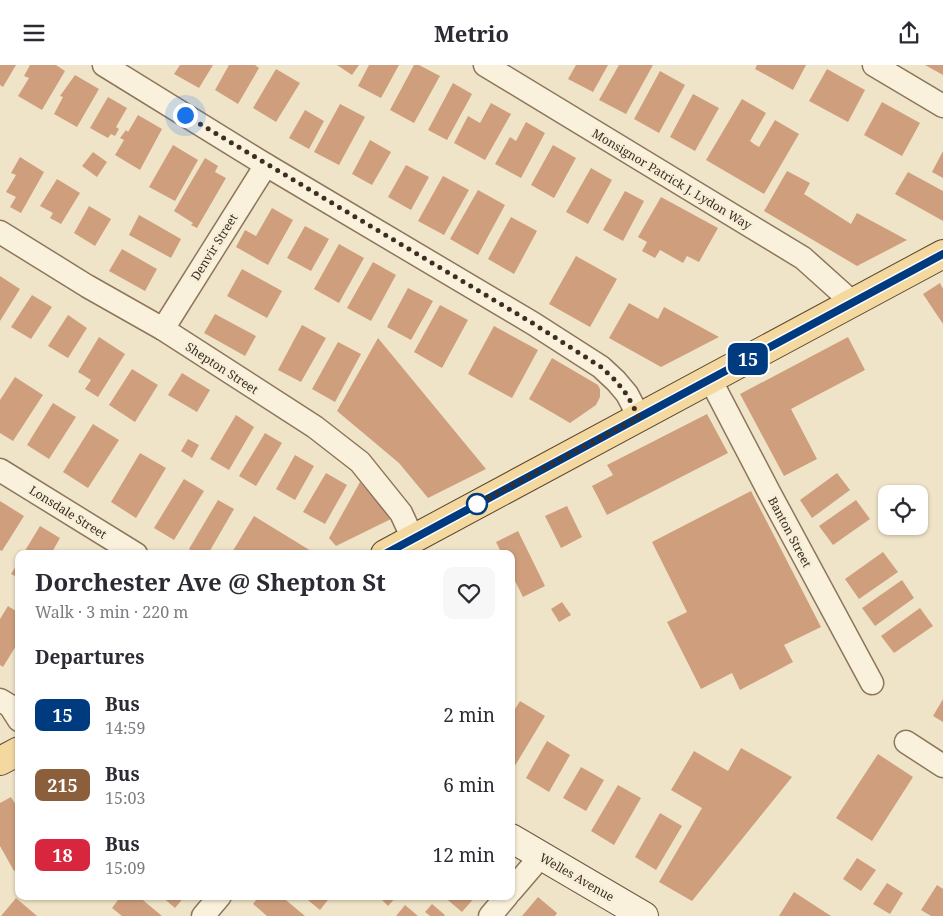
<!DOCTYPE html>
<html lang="en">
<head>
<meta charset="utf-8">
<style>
  body { margin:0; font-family:"Noto Serif",serif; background:#f7f7f7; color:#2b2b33; height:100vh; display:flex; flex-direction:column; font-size:19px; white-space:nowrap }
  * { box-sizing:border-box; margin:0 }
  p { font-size:16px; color:#7c7c81 }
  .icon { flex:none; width:28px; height:28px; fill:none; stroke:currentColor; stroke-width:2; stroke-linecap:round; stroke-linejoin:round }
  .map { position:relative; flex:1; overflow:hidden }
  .details { position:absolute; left:15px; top:485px; width:500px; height:350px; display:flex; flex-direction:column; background:#fff; border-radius:10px; box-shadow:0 1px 4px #0004 }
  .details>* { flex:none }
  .badge { padding:0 10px; border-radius:8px; font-size:18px; line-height:32px }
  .controls { position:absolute; left:878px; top:420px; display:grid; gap:10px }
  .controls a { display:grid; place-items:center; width:50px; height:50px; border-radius:10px; background:#fff; box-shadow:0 1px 4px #0004; font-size:25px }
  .you { position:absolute; width:25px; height:25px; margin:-12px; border:4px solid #fff; border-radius:50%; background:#1a73e8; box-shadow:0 0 0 8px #1a73e833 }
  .map>.badge { position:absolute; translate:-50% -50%; box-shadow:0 0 0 2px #fff }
  h2 { padding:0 20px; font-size:19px; line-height:45px }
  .round { display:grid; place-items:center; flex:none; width:52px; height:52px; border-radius:10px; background:#f7f7f7 }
  .overview { display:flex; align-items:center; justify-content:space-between; height:85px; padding:0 20px }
  h1 { font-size:24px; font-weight:700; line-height:38px }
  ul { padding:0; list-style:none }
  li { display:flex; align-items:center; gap:15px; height:70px; padding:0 20px }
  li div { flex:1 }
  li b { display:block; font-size:19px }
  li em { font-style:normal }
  li .badge { min-width:55px; font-weight:700; text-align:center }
  header { display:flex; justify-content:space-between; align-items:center; height:65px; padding:0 20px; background:#fff; font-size:22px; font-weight:700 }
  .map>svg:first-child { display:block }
  .building { fill:#cf9f7d }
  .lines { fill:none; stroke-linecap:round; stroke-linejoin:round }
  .street-casing { stroke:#8d765c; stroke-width:25 }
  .secondary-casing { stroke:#6f573f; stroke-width:30 }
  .primary-casing { stroke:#5b4430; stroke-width:30 }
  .street { stroke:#faf1dc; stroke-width:22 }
  .secondary { stroke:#faf1dc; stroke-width:28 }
  .primary { stroke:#f3d9a0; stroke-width:28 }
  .line-casing { stroke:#fff; stroke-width:11 }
  .line { stroke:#003b80; stroke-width:8 }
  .walk { stroke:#3d2e20; stroke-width:5; stroke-dasharray:0 9 }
  .stop-dot { fill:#fff; stroke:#003b80; stroke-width:2.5 }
  .labels { text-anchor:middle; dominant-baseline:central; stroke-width:5; stroke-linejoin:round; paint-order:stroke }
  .street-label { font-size:12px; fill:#3d2e20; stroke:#f7eed8 }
</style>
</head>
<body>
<header><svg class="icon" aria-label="menu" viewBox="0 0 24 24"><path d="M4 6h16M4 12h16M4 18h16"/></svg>Metrio<svg class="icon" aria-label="share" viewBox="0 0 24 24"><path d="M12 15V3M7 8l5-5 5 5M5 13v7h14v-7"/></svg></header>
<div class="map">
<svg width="943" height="851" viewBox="0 0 943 851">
  <rect width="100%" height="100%" fill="#f0e4c8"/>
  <g class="building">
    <polygon points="0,0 16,0 3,22 0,20"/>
    <polygon points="30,0 56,0 65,6 42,45 18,31 29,13 24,11"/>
    <polygon points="180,0 213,0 199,23 174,9"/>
    <polygon points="229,0 255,0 259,3 238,39 215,25"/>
    <polygon points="337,0 359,0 352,10"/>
    <polygon points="369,0 399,0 381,33 358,21"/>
    <polygon points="414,0 419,0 440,11 414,58 390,45"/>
    <polygon points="576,0 608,0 593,27 568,14"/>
    <polygon points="619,0 653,0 626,49 599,35"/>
    <polygon points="757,0 806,0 793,25 755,4"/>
    <polygon points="925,0 943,0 943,10"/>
    <polygon points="276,4 300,18 276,57 253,43"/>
    <polygon points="827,4 865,25 848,57 809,36"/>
    <polygon points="660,6 685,20 659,68 634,54"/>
    <polygon points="75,10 99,24 77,62 54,49 63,32 60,31"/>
    <polygon points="453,18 472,29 447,75 428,65"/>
    <polygon points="693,29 719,43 695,86 670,72"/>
    <polygon points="108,32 127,43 116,62 119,64 115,71 111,69 108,73 90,63"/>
    <polygon points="742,34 766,48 750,76 754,79 759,82 775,55 799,69 764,129 706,95"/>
    <polygon points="882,37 920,58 902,91 864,70"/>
    <polygon points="491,38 511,49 485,95 454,78 468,51 480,58"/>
    <polygon points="340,39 365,52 339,100 314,87"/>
    <polygon points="305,45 324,56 309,84 289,73"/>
    <polygon points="138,50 162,64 140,105 115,90 124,75 120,73 126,65 128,67"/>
    <polygon points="526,57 545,68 521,113 495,99 510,72 516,76"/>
    <polygon points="370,75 391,87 372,120 352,109"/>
    <polygon points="173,80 198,95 175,136 149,122"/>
    <polygon points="553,80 576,93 554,133 531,120"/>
    <polygon points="943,86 943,113 932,107"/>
    <polygon points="93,87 107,97 97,112 82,101"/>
    <polygon points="20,92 44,107 21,148 10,142 16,132 6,127 16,110 11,108"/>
    <polygon points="205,93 218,101 215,107 226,113 197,163 191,160 193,158 174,146"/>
    <polygon points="406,100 429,112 411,145 388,132"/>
    <polygon points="591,103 612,115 588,159 566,147"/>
    <polygon points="787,106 810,118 804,129 851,159 857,148 907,175 857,201 764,146"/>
    <polygon points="908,107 943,126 943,156 895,129"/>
    <polygon points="443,111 469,125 444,170 418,156"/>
    <polygon points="57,114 80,128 61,159 50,153 53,148 40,141"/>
    <polygon points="478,125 505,140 478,190 450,174"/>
    <polygon points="625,126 644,136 623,176 603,165"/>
    <polygon points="661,132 718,163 699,197 687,191 683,198 660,185 655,193 642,186 647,177 638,172"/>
    <polygon points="89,141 111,154 95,181 74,168"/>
    <polygon points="272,143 293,155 268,200 236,182 245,165 256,171"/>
    <polygon points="139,150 181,174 171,193 129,170"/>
    <polygon points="511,152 537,166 514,209 488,194"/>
    <polygon points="305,161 329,174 311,206 287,193"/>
    <polygon points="339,179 364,193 339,238 314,224"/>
    <polygon points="122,184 157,204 145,226 109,206"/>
    <polygon points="576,191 617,214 590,262 549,239"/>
    <polygon points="373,197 396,210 371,256 347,243"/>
    <polygon points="242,204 282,226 267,253 227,231"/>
    <polygon points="0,211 20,224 0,256"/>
    <polygon points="940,218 943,224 943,259 923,229"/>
    <polygon points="408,223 433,236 411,275 387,262"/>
    <polygon points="32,230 52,242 31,274 11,262"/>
    <polygon points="629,238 658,254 664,242 719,272 661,302 609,273"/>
    <polygon points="440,240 468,255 442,303 414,287"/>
    <polygon points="215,249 256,271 245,291 204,268"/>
    <polygon points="68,250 87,263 68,293 48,281"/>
    <polygon points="302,260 326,273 301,317 278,305"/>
    <polygon points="494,261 538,285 512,333 468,309"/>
    <polygon points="99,272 125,289 98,332 85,324 91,315 78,307"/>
    <polygon points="848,272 865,305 791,344 817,394 784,411 740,329"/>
    <polygon points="378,273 486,404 428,433 399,398 337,346"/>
    <polygon points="338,277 361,289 335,337 312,324"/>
    <polygon points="552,293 598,320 600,324 600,332 596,340 570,358 529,334"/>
    <polygon points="132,304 158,320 135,357 109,340"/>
    <polygon points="182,308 210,325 197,347 168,330"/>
    <polygon points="15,312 43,330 13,376 0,368 0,335"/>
    <polygon points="53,338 76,352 49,394 27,380"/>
    <polygon points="707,349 728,388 607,450 592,421 613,410 607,400"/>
    <polygon points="236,350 254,362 229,405 210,394"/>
    <polygon points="93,359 119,375 88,423 63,407"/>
    <polygon points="265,368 282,378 256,421 239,411"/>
    <polygon points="188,374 199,380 192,393 181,386"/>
    <polygon points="140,388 166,403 136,453 111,437"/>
    <polygon points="295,390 314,401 295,435 276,424"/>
    <polygon points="326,408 347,420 325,459 303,447"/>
    <polygon points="837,408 850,425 812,453 800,435"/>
    <polygon points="184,414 204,426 174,475 154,463"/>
    <polygon points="360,417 391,454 336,481 329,473"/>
    <polygon points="751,426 821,562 784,580 793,597 740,625 732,608 701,624 667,557 687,547 652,477"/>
    <polygon points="218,435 234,444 208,489 197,489 189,484"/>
    <polygon points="856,435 870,454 833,480 819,461"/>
    <polygon points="0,436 24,451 2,486 0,485"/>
    <polygon points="567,441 582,472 561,483 545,451"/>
    <polygon points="254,451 316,489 231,489"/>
    <polygon points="40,461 60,473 51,489 23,489"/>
    <polygon points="518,466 545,521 523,532 511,508 511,489 502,489 496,477"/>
    <polygon points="883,487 898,507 859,534 845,514"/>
    <polygon points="19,496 19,513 11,509"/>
    <polygon points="902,515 914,533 875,561 862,543"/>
    <polygon points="562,537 571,550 559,557 551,544"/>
    <polygon points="8,541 19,548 19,576 3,602 0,600 0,554"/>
    <polygon points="920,543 933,561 894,588 881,571"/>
    <polygon points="943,634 943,657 933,651"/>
    <polygon points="520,636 545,651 513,704 511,702 511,651"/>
    <polygon points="547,676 570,690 549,727 526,713"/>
    <polygon points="741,683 792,712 692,836 659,817 702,743 671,725 694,686 728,706"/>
    <polygon points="878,689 913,712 872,776 836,753"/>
    <polygon points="581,702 604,715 586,746 563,733"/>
    <polygon points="618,720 641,733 614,780 591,766"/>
    <polygon points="11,732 19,745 19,803 14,806 0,781 0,738"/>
    <polygon points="660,748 682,761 656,805 635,792"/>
    <polygon points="857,793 876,805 861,826 843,814"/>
    <polygon points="887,818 903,828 890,849 873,839"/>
    <polygon points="937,820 943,824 943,851 931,851 921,845"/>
    <polygon points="794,827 831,851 779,851"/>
    <polygon points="121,831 138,831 162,851 122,851 112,843"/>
    <polygon points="161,831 185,831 175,843"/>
    <polygon points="259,831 281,831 305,851 267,851 253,839"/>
    <polygon points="303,831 331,831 320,845"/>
    <polygon points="378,831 397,831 388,841"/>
    <polygon points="443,831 476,831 462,847"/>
    <polygon points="538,832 557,848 555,851 522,851"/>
    <polygon points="16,833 37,851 1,851"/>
    <polygon points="432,839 445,850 444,851 430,851 425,847"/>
    <polygon points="405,840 418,851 396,851"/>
  </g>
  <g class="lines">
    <defs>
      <g id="street">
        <polyline points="104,0 266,100 534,259 601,302 616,316 627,329 639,352"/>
        <polyline points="485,0 803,193 852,237"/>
        <polyline points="874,0 943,41"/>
        <polyline points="0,167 87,221 163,264 315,362 360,397 401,448 413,474"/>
        <polyline points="163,264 266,100"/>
        <polyline points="710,314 769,427 872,618"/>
        <polyline points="0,405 136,489"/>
        <polyline points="0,635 10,641 19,655"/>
        <polyline points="906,677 943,701"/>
        <polyline points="511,826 541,791"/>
        <polyline points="203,851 220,831"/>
        <polyline points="490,851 507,831"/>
      </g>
      <polyline id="secondary" points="511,773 644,851"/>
      <g id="primary">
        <polyline points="385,489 943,189"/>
        <polyline points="0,696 19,686"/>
      </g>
    </defs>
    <use href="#street" class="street-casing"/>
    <use href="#secondary" class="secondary-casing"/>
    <use href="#primary" class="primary-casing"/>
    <use href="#street" class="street"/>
    <use href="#secondary" class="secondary"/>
    <use href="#primary" class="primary"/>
  </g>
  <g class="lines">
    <defs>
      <polyline id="line" points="385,489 943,189"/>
    </defs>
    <use href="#line" class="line-casing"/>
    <use href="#line" class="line"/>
    <polyline class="walk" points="185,50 534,259 601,302 616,316 627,330 639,352 477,439"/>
  </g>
  <circle class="stop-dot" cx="477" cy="439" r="10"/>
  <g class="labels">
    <g class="street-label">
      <text transform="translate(672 114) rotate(31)">Monsignor Patrick J. Lydon Way</text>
      <text transform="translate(214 182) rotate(-58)">Denvir Street</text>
      <text transform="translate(222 303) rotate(33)">Shepton Street</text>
      <text transform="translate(68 447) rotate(32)">Lonsdale Street</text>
      <text transform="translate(790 467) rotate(62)">Banton Street</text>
      <text transform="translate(577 812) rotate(30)">Welles Avenue</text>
    </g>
  </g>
</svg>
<div class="controls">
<a><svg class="icon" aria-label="locate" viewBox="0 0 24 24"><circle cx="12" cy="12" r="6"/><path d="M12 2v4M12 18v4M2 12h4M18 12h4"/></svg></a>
</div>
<div class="you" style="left:185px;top:50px"></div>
<b class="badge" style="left:748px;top:294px;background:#003b80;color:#fff">15</b>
<section class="details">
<div class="overview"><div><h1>Dorchester Ave @ Shepton St</h1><p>Walk · 3 min · 220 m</p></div><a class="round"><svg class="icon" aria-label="heart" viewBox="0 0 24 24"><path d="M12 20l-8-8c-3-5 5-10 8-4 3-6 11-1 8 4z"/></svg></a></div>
<h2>Departures</h2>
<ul>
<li><span class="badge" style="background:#003b80;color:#fff">15</span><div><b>Bus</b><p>14:59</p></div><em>2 min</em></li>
<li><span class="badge" style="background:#8b5e3c;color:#fff">215</span><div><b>Bus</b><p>15:03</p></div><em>6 min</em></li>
<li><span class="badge" style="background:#d7263d;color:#fff">18</span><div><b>Bus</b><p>15:09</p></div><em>12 min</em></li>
</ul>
</section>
</div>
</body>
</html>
